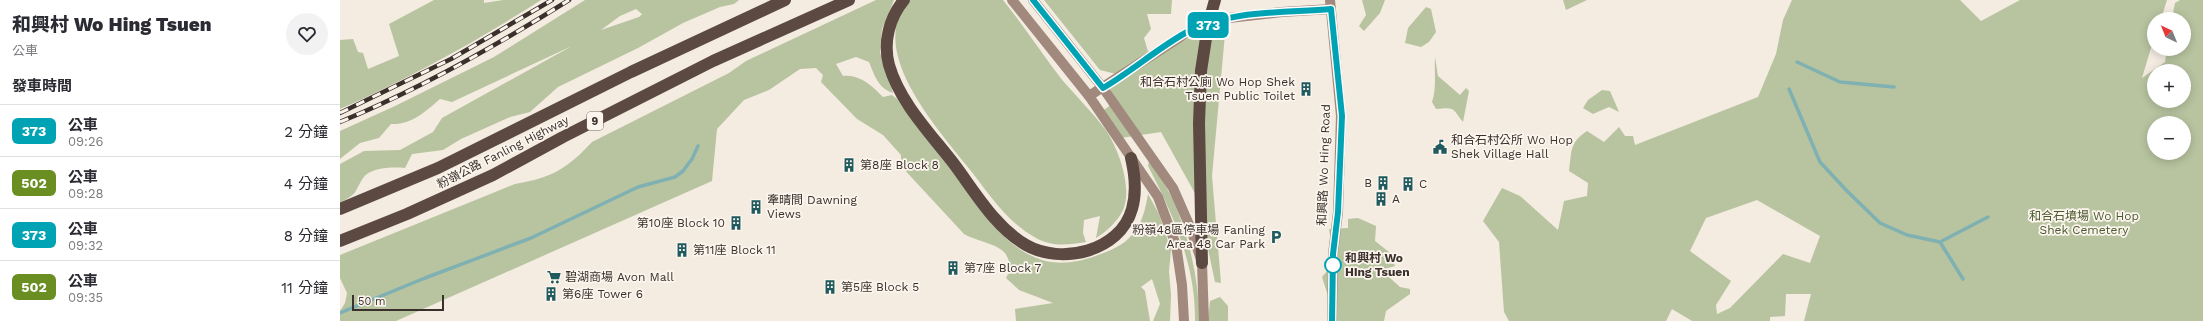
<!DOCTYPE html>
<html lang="zh-TW">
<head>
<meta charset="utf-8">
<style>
  body { margin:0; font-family:"Work Sans","Noto Sans TC",sans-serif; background:#f2f2f3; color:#2b2b33; height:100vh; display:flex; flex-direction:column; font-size:15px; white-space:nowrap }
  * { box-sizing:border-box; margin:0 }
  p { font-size:13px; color:#7c7c81 }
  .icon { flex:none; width:22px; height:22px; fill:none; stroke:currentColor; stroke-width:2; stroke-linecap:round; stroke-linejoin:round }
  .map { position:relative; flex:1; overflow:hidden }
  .panel { display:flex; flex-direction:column; background:#fff; width:340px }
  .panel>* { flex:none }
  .badge { padding:0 8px; border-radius:6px; font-size:14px; line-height:26px }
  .needle { width:26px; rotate:317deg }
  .controls { position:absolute; left:1807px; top:12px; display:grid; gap:8px }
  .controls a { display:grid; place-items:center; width:44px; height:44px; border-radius:50%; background:#fff; box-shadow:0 2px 10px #0003; font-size:20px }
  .scale { position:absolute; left:12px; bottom:10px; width:92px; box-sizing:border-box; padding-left:4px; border:2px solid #3b302b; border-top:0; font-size:11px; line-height:14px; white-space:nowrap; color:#3b302b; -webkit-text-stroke:3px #fbf5ee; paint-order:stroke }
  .map>.badge { position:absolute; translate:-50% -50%; box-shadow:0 0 0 2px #fff }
  h2 { padding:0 12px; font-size:15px; line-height:36px }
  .round { display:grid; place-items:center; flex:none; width:42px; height:42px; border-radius:21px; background:#f2f2f3 }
  .overview { display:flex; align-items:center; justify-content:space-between; height:68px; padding:0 12px }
  h1 { font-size:19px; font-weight:800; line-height:30px }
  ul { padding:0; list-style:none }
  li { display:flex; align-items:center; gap:12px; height:52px; padding:0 12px; border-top:1px solid #e1e1e2 }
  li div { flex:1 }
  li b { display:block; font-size:15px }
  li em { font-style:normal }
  li .badge { min-width:44px; font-weight:700; text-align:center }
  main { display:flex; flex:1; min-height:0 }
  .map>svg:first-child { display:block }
  .green { fill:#b8c4a0; fill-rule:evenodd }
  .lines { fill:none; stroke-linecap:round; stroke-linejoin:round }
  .stream { stroke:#7fb0b2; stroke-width:3.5 }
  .secondary { stroke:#a18a7d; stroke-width:10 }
  .highway { stroke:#5c4a42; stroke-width:12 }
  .rail-casing { stroke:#3b302b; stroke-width:4.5 }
  .rail { stroke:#fbf5ee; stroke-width:3; stroke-dasharray:9; stroke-linecap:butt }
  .highway-bridge { stroke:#5c4a42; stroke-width:12 }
  .line-casing { stroke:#fff; stroke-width:9 }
  .line { stroke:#00a3b4; stroke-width:6 }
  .stop-dot { fill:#fff; stroke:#00a3b4; stroke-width:2 }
  .labels { text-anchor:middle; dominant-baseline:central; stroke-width:3.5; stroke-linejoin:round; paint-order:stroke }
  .shield { fill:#fbf5ee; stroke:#756b66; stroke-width:1 }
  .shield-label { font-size:11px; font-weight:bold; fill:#3b302b }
  .poi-label { font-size:12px; fill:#3b302b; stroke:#fbf5ee; text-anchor:start }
  .street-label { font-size:12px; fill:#3b302b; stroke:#fbf5ee }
  .park-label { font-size:12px; fill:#4a5a2e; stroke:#fbf5ee }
  .stop-label { font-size:12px; font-weight:bold; fill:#3b302b; stroke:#fbf5ee; text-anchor:start }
</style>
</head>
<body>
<main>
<section class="panel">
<div class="overview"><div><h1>和興村 Wo Hing Tsuen</h1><p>公車</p></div><a class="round"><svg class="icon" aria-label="heart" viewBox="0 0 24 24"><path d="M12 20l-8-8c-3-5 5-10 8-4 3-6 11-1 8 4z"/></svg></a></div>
<h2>發車時間</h2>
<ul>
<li><span class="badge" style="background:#00a3b4;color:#fff">373</span><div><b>公車</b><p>09:26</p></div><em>2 分鐘</em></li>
<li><span class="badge" style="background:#6b8e23;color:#fff">502</span><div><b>公車</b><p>09:28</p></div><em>4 分鐘</em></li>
<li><span class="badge" style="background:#00a3b4;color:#fff">373</span><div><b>公車</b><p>09:32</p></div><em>8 分鐘</em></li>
<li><span class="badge" style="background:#6b8e23;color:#fff">502</span><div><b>公車</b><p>09:35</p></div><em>11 分鐘</em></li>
</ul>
</section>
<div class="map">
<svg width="1863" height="321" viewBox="0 0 1863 321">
  <rect width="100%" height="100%" fill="#f4ebe1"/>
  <g class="green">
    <path d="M94 0H144V3L163 0H201C137 41 70 78 0 109V40L13 39 18 52 23 53 28 69 59 56 49 24Z"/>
    <path d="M245 0H399L394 4 380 7 343 23 298 48 218 87 190 112 170 117 121 139 103 150 72 154 65 168C53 167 31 167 23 178 13 194 19 192 0 203V164L24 151 60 150 93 132 102 118 232 46 112 102 100 99C85 112 71 125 51 124L39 138 20 143 0 159V131L55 106 154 57ZM296 9 302 14 299 17 261 30 280 16Z"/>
    <path d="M536 0H554L542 29 540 52 553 93C538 88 535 76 529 62L516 57 496 64 503 76C520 74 532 86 543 97L552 95 557 99C576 124 595 149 614 174 639 206 662 247 702 260 722 266 743 261 761 254 793 243 803 226 808 194L819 214 831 250 829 271 831 295 830 321H813L820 304 812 279 801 287 805 291 810 321H676L675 309 713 303 679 290 666 278 671 268C670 264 668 257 665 253 656 243 636 241 624 234L561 166V155L543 135 517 119 481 82 483 75 476 68 460 69 429 90 404 100 377 129 372 181 56 321H0V311L5 303 7 293 0 278V255L175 184C211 178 227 169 252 142L389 73 406 61Z"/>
    <path d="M570 0H663C684 26 702 54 723 81 737 97 752 112 765 129 778 147 793 188 783 210 778 221 766 232 756 238L760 216 744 220 743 233 746 242C728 245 712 247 696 238 666 222 648 192 627 166 598 129 524 48 570 0Z"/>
    <polygon points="704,0 832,0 831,14 807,14 811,29 804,38 809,55 886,23 872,176 881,283 875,282 857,197 821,132 774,139 757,115 772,104 770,88 776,74 760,70"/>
    <polygon points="1022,0 1045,0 1040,13 1024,31 1019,26 1026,15"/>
    <polygon points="1223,0 1247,0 1226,10"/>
    <path d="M1452 0H1620L1641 21 1680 0H1827L1821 19H1814V38L1802 78 1825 62 1827 49H1844V19H1832L1835 3 1840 0H1863V321H1464L1471 294H1446L1445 316 1430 317V321H1352L1332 309 1326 321H1169L1164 312 1159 242 1143 221 1162 188 1180 196 1218 230 1224 201 1247 196 1248 183 1229 171C1232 151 1229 143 1247 131L1264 142 1279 127 1285 136H1293L1295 145 1418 97 1436 54 1443 20ZM1814 71H1844V101H1814ZM1814 123H1844V153H1814ZM1417 200 1480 236 1470 263 1443 254 1390 308 1377 314 1376 305 1391 281 1350 251 1366 218Z"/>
    <polygon points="1086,7 1091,9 1096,32 1089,42 1081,47 1065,43 1068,28"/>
    <path d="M1095 57 1098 76 1120 95 1126 88 1129 91 1123 122C1112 108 1116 107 1096 109L1092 102C1097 88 1094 72 1095 57Z"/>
    <polygon points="1262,90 1270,91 1279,112 1269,107 1253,114 1243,108 1248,100"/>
    <path d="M809 161C817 173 826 185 832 198 850 237 858 279 860 321H855C856 266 833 214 808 166Z"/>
    <polygon points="1018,218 1036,226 1035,241 1049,252 1055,266 1041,270 1060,287 1070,289 1070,294 1046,311 1044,321 996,321 982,277 995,262 989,229 1008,228 1008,219"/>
    <polygon points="880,297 888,306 888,321 868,321 870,301"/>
  </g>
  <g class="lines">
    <g class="stream">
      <polyline points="1457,62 1500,82 1554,87"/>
      <polyline points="1449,89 1480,162 1507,191 1540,223 1567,235 1600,242 1623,279"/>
      <polyline points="1600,242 1648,217"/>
      <polyline points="0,313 85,278 191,238 298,187 335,177 343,171 352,159 358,146"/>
    </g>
    <g class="secondary">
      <polyline points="672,0 749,96 818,197 836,245 842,285 844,321"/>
      <polyline points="693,0 763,88 833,188 851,229 862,263 864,321"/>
      <polyline points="990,0 1001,116 998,212 993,254 992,321"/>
      <polyline points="749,96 848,32 889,18 942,12 991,9"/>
    </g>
    <g class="highway">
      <path d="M564 0C549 18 543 43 549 65 560 103 591 134 614 164 635 192 655 227 686 245 721 265 780 252 792 209 797 192 795 175 791 158"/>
      <polyline points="861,71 859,123 862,263"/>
      <polyline points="0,209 98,168 291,72 445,0"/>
      <polyline points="0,241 67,214 153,175 223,137 373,61 509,0"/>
    </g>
    <defs>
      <g id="rail">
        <polyline points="0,113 111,59 212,0"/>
        <path d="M0 122C80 89 156 46 229 0"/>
      </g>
    </defs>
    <use href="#rail" class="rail-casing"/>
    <use href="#rail" class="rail"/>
    <polyline class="highway-bridge" points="861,71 868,25 875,0"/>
  </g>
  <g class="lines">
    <defs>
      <path id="line" d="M693 0 763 88C792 71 818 48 847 32 890 10 944 13 991 9L1002 116 998 212 993 254 992 321"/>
    </defs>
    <use href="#line" class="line-casing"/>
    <use href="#line" class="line"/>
  </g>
  <defs>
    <symbol id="building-bare" viewBox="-9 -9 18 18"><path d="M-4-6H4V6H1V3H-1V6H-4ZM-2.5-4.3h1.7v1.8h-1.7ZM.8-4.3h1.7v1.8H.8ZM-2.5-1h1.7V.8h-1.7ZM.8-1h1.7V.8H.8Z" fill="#1f5a5e" stroke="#fbf5ee" stroke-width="2.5" paint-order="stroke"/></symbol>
    <symbol id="civic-bare" viewBox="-9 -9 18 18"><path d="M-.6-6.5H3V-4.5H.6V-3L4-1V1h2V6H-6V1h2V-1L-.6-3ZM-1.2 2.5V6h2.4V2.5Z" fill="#1f5a5e" stroke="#fbf5ee" stroke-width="2.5" paint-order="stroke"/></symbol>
    <symbol id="parking-bare" viewBox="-9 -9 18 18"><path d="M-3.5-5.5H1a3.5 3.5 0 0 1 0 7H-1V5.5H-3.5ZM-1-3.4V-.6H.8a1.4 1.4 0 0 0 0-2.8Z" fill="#1f5a5e" stroke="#fbf5ee" stroke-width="2.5" paint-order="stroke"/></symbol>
    <symbol id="supermarket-bare" viewBox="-9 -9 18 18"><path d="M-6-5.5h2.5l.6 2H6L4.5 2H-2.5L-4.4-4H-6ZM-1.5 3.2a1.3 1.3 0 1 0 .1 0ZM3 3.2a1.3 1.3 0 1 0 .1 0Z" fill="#1f5a5e" stroke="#fbf5ee" stroke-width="2.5" paint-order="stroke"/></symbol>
  </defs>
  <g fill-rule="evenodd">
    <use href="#building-bare" x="956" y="79" width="20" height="20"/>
    <use href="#civic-bare" x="1090" y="137" width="20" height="20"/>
    <use href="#building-bare" x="499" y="155" width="20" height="20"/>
    <use href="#building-bare" x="1033" y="173" width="20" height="20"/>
    <use href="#building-bare" x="1058" y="174" width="20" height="20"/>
    <use href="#building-bare" x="1031" y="189" width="20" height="20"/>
    <use href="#building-bare" x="406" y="197" width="20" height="20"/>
    <use href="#building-bare" x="386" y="213" width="20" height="20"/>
    <use href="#parking-bare" x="926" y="227" width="20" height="20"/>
    <use href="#building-bare" x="332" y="240" width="20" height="20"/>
    <use href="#building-bare" x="603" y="258" width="20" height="20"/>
    <use href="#supermarket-bare" x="204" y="267" width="20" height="20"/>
    <use href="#building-bare" x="480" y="277" width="20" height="20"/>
    <use href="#building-bare" x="201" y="284" width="20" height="20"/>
  </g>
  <circle class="stop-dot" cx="993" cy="265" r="8"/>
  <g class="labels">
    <rect class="shield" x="247" y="112" width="16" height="18" rx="3"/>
    <g class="shield-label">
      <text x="255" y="121">9</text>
    </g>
    <g class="poi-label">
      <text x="955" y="82" text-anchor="end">和合石村公廁 Wo Hop Shek<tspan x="955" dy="14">Tsuen Public Toilet</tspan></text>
      <text x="1111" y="140">和合石村公所 Wo Hop<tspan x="1111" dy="14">Shek Village Hall</tspan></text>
      <text x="520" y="165">第8座 Block 8</text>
      <text x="1032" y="183" text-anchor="end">B</text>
      <text x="1079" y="184">C</text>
      <text x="1052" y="199">A</text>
      <text x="427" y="200">牽晴間 Dawning<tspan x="427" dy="14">Views</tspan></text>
      <text x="385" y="223" text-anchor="end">第10座 Block 10</text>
      <text x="925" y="230" text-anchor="end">粉嶺48區停車場 Fanling<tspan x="925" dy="14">Area 48 Car Park</tspan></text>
      <text x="353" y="250">第11座 Block 11</text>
      <text x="624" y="268">第7座 Block 7</text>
      <text x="225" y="277">碧湖商場 Avon Mall</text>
      <text x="501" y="287">第5座 Block 5</text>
      <text x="222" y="294">第6座 Tower 6</text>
    </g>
    <g class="street-label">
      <text transform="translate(163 152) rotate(-27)">粉嶺公路 Fanling Highway</text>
      <text transform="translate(984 165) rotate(-88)">和興路 Wo Hing Road</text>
    </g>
    <g class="park-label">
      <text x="1744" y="216">和合石墳場 Wo Hop<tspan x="1744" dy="14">Shek Cemetery</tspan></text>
    </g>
    <g class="stop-label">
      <text x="1005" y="258">和興村 Wo<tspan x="1005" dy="14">Hing Tsuen</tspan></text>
    </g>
  </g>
</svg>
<div class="controls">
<a><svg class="needle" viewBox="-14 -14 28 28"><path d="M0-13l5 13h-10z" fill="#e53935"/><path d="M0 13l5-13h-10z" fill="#7c7c81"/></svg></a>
<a>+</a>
<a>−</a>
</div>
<div class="scale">50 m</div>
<b class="badge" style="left:868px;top:25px;background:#00a3b4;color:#fff">373</b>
</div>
</main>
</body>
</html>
